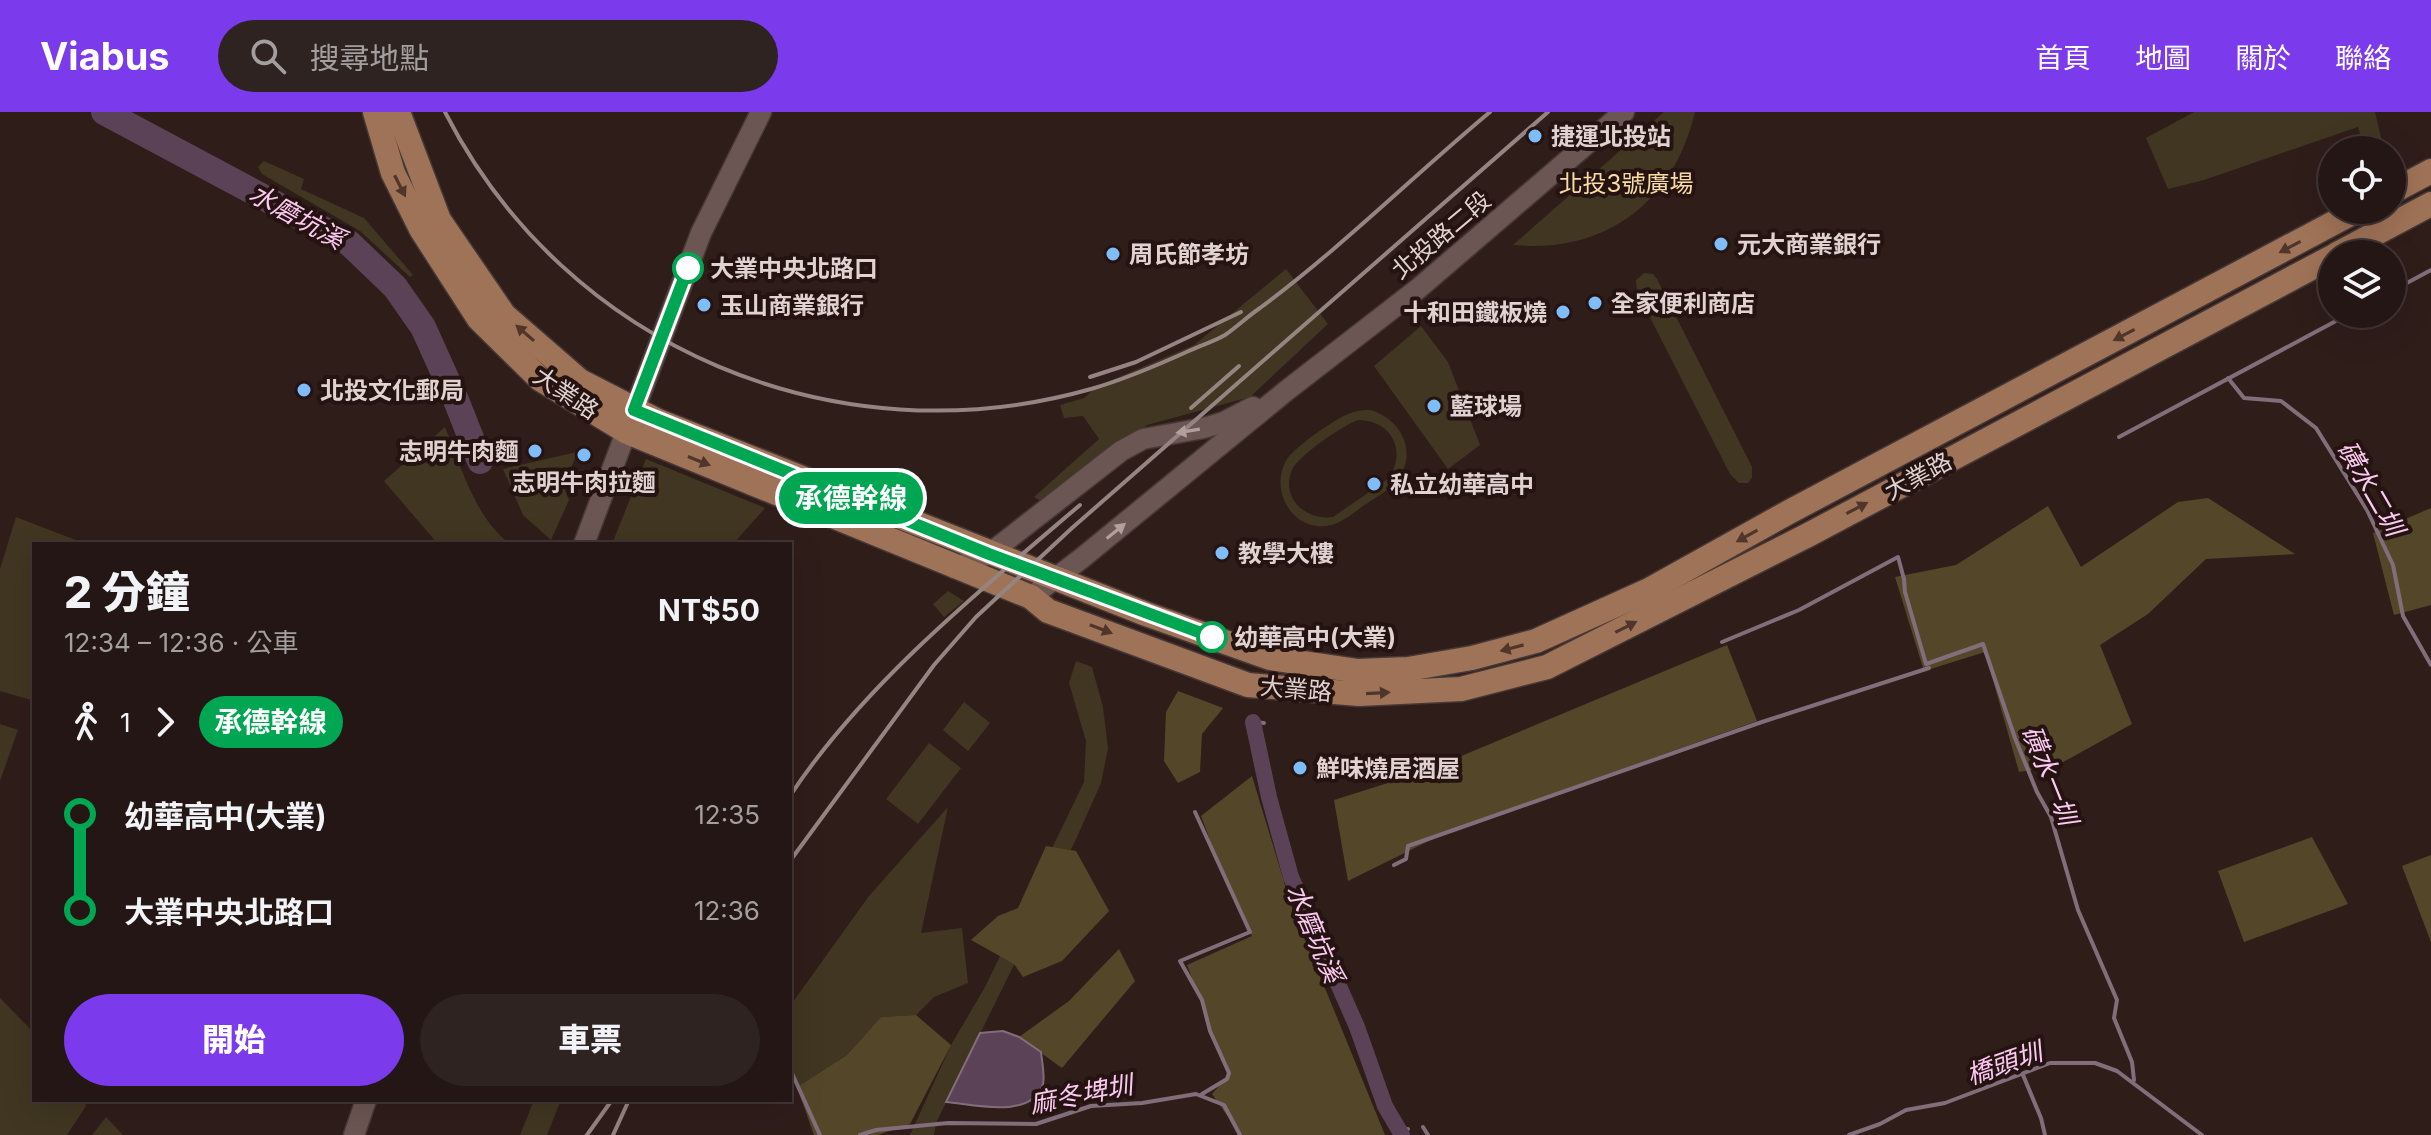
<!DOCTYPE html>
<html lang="zh-TW">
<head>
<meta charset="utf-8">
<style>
  body { margin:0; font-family:Inter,"Noto Sans TC",sans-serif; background:#2f2322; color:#f1f3f6; height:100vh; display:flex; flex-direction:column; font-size:30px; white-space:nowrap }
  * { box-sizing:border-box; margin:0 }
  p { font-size:26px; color:#a39fa0 }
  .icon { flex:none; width:44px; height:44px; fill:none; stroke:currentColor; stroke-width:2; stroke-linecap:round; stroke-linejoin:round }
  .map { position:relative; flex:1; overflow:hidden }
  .panel { position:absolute; left:32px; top:430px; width:760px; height:560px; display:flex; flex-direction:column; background:#231614; border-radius:0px; box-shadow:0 8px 32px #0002,0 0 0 2px #403534 }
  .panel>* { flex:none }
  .badge { padding:0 16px; border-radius:26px; font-size:28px; line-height:52px }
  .buttons { position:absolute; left:2318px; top:24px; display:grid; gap:16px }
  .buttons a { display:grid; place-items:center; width:88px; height:88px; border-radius:50%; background:#231614; box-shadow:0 8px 32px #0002,0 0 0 2px #403534; font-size:40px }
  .map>.badge { position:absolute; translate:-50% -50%; box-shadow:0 0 0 4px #fff }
  .legs { display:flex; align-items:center; gap:12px; height:88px; padding:0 32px; font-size:26px }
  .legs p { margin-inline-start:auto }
  .headline { display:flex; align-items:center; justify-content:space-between; height:136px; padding:0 32px }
  h1 { font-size:44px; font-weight:800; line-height:60px }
  .cta { display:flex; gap:16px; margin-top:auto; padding:16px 32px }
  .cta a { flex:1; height:92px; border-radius:48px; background:#7c3aed; color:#fff; font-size:32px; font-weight:800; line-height:92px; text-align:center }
  .cta a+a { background:#2f2322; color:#f1f3f6 }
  ul { padding:0 32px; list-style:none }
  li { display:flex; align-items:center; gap:28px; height:96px; font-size:30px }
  li i { display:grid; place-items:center; width:12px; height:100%; margin:0 10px; background:currentColor }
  li i::after { content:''; width:20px; height:20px; margin:-10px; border:6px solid; border-radius:50%; background:#231614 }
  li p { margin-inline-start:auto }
  li:first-child i { background:linear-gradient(#0000 50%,currentColor 0) }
  li:last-child i { background:linear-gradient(currentColor 50%,#0000 0) }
  header { display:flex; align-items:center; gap:48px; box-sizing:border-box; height:112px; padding:0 40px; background:#7c3aed; color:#fff }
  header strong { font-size:38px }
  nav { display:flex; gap:44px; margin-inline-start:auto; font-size:28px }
  .search { width:560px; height:72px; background:#2f2322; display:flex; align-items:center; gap:20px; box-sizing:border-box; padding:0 28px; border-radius:44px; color:#a39fa0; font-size:30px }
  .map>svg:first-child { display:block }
  .green { fill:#403621; fill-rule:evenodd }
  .forest { fill:#544729 }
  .water { fill:#5c4257; stroke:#836d7b; stroke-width:2 }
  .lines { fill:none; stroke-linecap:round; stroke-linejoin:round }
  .stream { stroke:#836d7b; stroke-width:4 }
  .canal { stroke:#5c4257; stroke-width:16 }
  .river { stroke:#5c4257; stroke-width:26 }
  .minor-casing { stroke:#463836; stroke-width:23 }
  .major-casing { stroke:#463836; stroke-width:27 }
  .minor { stroke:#6c5653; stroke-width:20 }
  .major { stroke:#9f7357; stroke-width:24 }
  .rail { stroke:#948582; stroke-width:4 }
  .oneway { fill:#50352a }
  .oneway2 { fill:#b1a09e }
  .line-1-casing { stroke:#fff; stroke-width:18 }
  .line-1 { stroke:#00a651; stroke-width:12 }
  .poi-dot { fill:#7ebdf9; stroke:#251311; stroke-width:3 }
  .stop-1-dot { fill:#fff; stroke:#00a651; stroke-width:4 }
  .labels { text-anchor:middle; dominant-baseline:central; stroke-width:8; stroke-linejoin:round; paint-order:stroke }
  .poi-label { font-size:24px; font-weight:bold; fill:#dfd2d0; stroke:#251311; text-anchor:start }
  .park-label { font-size:24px; fill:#f7dda4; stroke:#251311 }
  .street-label { font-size:24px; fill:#dfd2d0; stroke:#251311 }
  .stop-label { font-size:24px; font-weight:bold; fill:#dfd2d0; stroke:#251311; text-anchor:start }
  .water-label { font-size:26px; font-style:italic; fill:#fcc9f2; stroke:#251311 }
</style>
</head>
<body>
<header>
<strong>Viabus</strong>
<div class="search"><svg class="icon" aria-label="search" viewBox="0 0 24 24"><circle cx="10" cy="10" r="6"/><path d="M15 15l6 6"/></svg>搜尋地點</div>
<nav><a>首頁</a><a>地圖</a><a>關於</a><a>聯絡</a></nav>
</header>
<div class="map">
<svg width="2431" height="1023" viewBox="0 0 2431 1023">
  <rect width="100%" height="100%" fill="#2f1d1a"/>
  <g class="green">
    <path d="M1664 0H1695C1674 90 1605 142 1513 133Z"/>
    <polygon points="2194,0 2375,0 2384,38 2364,38 2358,15 2204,68 2168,77 2146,26"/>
    <polygon points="264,49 304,67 301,77 364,106 413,163 410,165 360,119 262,62 258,55"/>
    <polygon points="1286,157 1328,212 1250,285 1147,313 1051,388 1041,389 1034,385 1099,327 1083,304 1064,306 1060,293 1084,286 1098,274 1194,233"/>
    <polygon points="1644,161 1653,162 1657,167 1752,355 1752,366 1748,371 1739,371 1730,362 1637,180 1636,168"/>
    <polygon points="1421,214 1448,250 1480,333 1448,357 1374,254"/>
    <path d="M1370 298C1402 307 1419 341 1396 370 1388 379 1376 385 1366 392 1349 404 1334 419 1311 413 1284 405 1272 371 1287 347 1295 335 1332 309 1346 303 1354 299 1361 298 1370 298ZM1358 308C1391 308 1408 339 1388 367L1333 405C1307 409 1280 387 1292 358 1299 343 1342 314 1358 308Z"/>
    <path d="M445 315C461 354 475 406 510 432H438L384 369Z"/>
    <polygon points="577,340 564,376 569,388 551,428 523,403 503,357"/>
    <polygon points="646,347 765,396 733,432 612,432"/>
    <polygon points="16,405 86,432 34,432 34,581 31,588 0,579 0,457"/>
    <polygon points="948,479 964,489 944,505 933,492"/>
    <polygon points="1076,549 1092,555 1103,595 1108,637 1101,671 1077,725 936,1011 934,1023 910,1023 951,933 985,875 1084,670 1086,629 1069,571"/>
    <polygon points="964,590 990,611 968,639 943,618"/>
    <polygon points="0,612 18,618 0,669"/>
    <polygon points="929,631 961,656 918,712 886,687"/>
    <polygon points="948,695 921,821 962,816 968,871 934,885 916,903 881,905 847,943 797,975 790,954 790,894 869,784"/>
    <polygon points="0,886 34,921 34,988 84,988 86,994 67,1023 0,1023"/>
    <polygon points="534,988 561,988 547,1023 520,1023"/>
    <polygon points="106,1005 123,1023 92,1023"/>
  </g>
  <g class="forest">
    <polygon points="2208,386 2295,442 2206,447 2148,502 2100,533 2132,612 2056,654 2019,660 1985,540 1924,559 1895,465 1956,453 2048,394 2081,455 2178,390"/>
    <polygon points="2431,396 2431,493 2394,503 2373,421"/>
    <polygon points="1727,533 1757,609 1451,718 1348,769 1334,688 1423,660"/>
    <polygon points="1178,579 1223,596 1202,622 1200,660 1178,671 1164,649 1166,600"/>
    <polygon points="1252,664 1291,793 1385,1023 1241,1023 1212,982 1228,964 1187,853 1252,824 1227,773 1201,704"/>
    <polygon points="2312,725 2348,792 2244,830 2218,759"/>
    <polygon points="1046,734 1076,739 1109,799 1062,849 1023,865 1014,852 971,828 998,804 1018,796"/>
    <polygon points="2431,743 2431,830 2402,754"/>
    <polygon points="1119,837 1135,869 1062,956 1019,925 1069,889"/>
    <polygon points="916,903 951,933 910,1012 878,1023 814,1023 797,975 847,943 881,905"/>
  </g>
  <path class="water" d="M1003 919 1019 925 1041 940C1042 950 1045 963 1043 972 1032 1008 973 992 946 990L980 921Z"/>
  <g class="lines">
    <g class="stream">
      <polyline points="2392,179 2431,158"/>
      <polyline points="2228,266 2244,286 2281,289 2316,316 2367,398 2393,453 2403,504 2431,553"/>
      <polyline points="2119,325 2349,202"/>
      <polyline points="1722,530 1799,498 1898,445 1904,467 1905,480 1926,552 1983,532 2015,626 2037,680 2051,705 2078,798 2117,888 2114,906 2132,950 2134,968"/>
      <polyline points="1253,610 1264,611"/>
      <polyline points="1195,700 1250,820 1180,849 1202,888 1210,919 1229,961 1227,967 1202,982"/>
      <polyline points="1394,753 1406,747 1408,734 1759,611 1929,556"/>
      <polyline points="790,948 791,959 820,1023"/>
      <polyline points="2023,963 2041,1006 2045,1023"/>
      <polyline points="1423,1015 1428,1023"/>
      <polyline points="1399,1019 1408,1017"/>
      <polyline points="860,1023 876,1018 948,1011 1036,1012 1091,994 1142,991 1196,982 1224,993 1240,1023"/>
      <polyline points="1849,1023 1880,1012 1906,998 1945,991 2050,951 2095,951 2117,959 2202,1023"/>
    </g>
    <polyline class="canal" points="1253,610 1269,685 1291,765 1357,915 1385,994 1402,1023"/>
    <polyline class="river" points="104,0 349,131 395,175 423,215 456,288 480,349"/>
    <defs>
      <g id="minor">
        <polyline points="584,432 701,121 761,0"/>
        <polyline points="954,456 989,442 1121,339 1143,327 1204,316 1224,310 1253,295"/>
        <polyline points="1031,485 1082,446 1286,279 1419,176 1624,0"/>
        <polyline points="354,1023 366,988"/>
      </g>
      <g id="major">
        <polyline points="375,0 393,61 421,117 479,207 540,267 627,320 1031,485 1048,499 1248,573 1359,582 1461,577 1547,555 1808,423 2332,145"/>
        <polyline points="398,0 439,108 504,203 580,269 658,309 1146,502 1270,546 1358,559 1408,557 1472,546 1536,529 1649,478 1789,400 2358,98"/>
        <polyline points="2392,80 2431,59"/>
        <polyline points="2337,142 2431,92"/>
      </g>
    </defs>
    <use href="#minor" class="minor-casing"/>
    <use href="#major" class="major-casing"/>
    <use href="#minor" class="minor"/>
    <use href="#major" class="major"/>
    <g class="rail">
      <path d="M445 0C566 237 837 349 1091 277 1126 267 1158 253 1191 238 1202 233 1215 229 1225 223 1237 215 1248 204 1260 196 1341 136 1413 64 1490 0"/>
      <polyline points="1090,265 1136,250 1241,200"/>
      <polyline points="1191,296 1239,254"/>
      <path d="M790 684C862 574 980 478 1080 393"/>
      <polyline points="790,749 934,553 976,505 1072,416 1548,0"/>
      <polyline points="587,1023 612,988"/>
      <polyline points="613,1023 629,988"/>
    </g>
  </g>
  <defs><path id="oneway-solid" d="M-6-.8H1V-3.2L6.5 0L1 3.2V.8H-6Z" transform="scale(2)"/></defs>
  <g class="oneway">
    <use href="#oneway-solid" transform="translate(400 74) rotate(63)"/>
    <use href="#oneway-solid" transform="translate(2290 135) rotate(152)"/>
    <use href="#oneway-solid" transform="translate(525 221) rotate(-139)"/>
    <use href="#oneway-solid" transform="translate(2124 223) rotate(152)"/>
    <use href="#oneway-solid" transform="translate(699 349) rotate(22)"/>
    <use href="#oneway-solid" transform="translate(1857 396) rotate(-28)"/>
    <use href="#oneway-solid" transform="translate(1747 424) rotate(151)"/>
    <use href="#oneway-solid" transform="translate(1626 515) rotate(-27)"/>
    <use href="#oneway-solid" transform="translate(1101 517) rotate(21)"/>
    <use href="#oneway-solid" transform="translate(1512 536) rotate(165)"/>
    <use href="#oneway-solid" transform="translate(1378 581) rotate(-3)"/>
  </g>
  <g class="oneway2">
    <use href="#oneway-solid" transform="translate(1188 319) rotate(171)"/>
    <use href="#oneway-solid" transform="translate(1116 419) rotate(-39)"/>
  </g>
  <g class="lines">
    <defs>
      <polyline id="line-1" points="688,156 634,298 989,442 1212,525"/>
    </defs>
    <use href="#line-1" class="line-1-casing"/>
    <use href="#line-1" class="line-1"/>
  </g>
  <g class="poi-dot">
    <circle cx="1535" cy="24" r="8"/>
    <circle cx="1721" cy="132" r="8"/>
    <circle cx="1113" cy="142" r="8"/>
    <circle cx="1595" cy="191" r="8"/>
    <circle cx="704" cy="193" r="8"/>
    <circle cx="1563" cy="200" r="8"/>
    <circle cx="304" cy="278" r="8"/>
    <circle cx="1434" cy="294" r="8"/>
    <circle cx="535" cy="339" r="8"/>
    <circle cx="584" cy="343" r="8"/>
    <circle cx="1374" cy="372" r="8"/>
    <circle cx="1222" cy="441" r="8"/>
    <circle cx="1300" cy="656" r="8"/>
  </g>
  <g class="stop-1-dot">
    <circle cx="688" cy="156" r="14"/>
    <circle cx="1212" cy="525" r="14"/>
  </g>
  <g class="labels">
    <g class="poi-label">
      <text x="1551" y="24">捷運北投站</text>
      <text x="1737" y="132">元大商業銀行</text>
      <text x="1129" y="142">周氏節孝坊</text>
      <text x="1611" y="191">全家便利商店</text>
      <text x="720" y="193">玉山商業銀行</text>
      <text x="1547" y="200" text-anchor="end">十和田鐵板燒</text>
      <text x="320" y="278">北投文化郵局</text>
      <text x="1450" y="294">藍球場</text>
      <text x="519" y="339" text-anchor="end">志明牛肉麵</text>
      <text x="584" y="370" text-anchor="middle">志明牛肉拉麵</text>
      <text x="1390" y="372">私立幼華高中</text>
      <text x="1238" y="441">教學大樓</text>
      <text x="1316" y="656">鮮味燒居酒屋</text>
    </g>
    <g class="park-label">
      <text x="1626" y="71">北投3號廣場</text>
    </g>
    <g class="street-label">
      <text transform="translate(1441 123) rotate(-40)">北投路二段</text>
      <text transform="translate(566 281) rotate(34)">大業路</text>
      <text transform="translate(1918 364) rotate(-28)">大業路</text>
      <text transform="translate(1296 577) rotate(5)">大業路</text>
    </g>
    <g class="stop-label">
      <text x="710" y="156">大業中央北路口</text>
      <text x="1234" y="525">幼華高中(大業)</text>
    </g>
    <g class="water-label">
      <text transform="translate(297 104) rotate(29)">水磨坑溪</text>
      <text transform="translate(2371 376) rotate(60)">磺水二圳</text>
      <text transform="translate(2050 663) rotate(68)">磺水一圳</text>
      <text transform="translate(1315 821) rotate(67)">水磨坑溪</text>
      <text transform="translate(2004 951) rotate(-19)">橋頭圳</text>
      <text transform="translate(1081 982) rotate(-11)">麻冬埤圳</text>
    </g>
  </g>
</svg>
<div class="buttons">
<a><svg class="icon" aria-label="locate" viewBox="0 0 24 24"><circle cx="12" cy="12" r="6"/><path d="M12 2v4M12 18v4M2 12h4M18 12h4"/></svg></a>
<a><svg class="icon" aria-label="layers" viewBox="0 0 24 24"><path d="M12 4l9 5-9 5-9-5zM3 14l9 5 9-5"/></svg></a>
</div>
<b class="badge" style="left:851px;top:386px;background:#00a651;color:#fff">承德幹線</b>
<section class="panel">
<div class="headline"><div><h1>2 分鐘</h1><p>12:34 – 12:36 · 公車</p></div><b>NT$50</b></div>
<div class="legs"><svg class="icon" aria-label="walk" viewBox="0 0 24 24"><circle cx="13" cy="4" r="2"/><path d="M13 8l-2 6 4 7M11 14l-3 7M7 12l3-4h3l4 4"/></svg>1<svg class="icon" aria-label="forward" viewBox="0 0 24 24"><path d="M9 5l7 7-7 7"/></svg><b class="badge" style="background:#00a651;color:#fff">承德幹線</b></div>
<ul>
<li><i style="color:#00a651"></i><b>幼華高中(大業)</b><p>12:35</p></li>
<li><i style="color:#00a651"></i><b>大業中央北路口</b><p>12:36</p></li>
</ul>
<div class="cta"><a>開始</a><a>車票</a></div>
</section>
</div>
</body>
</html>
